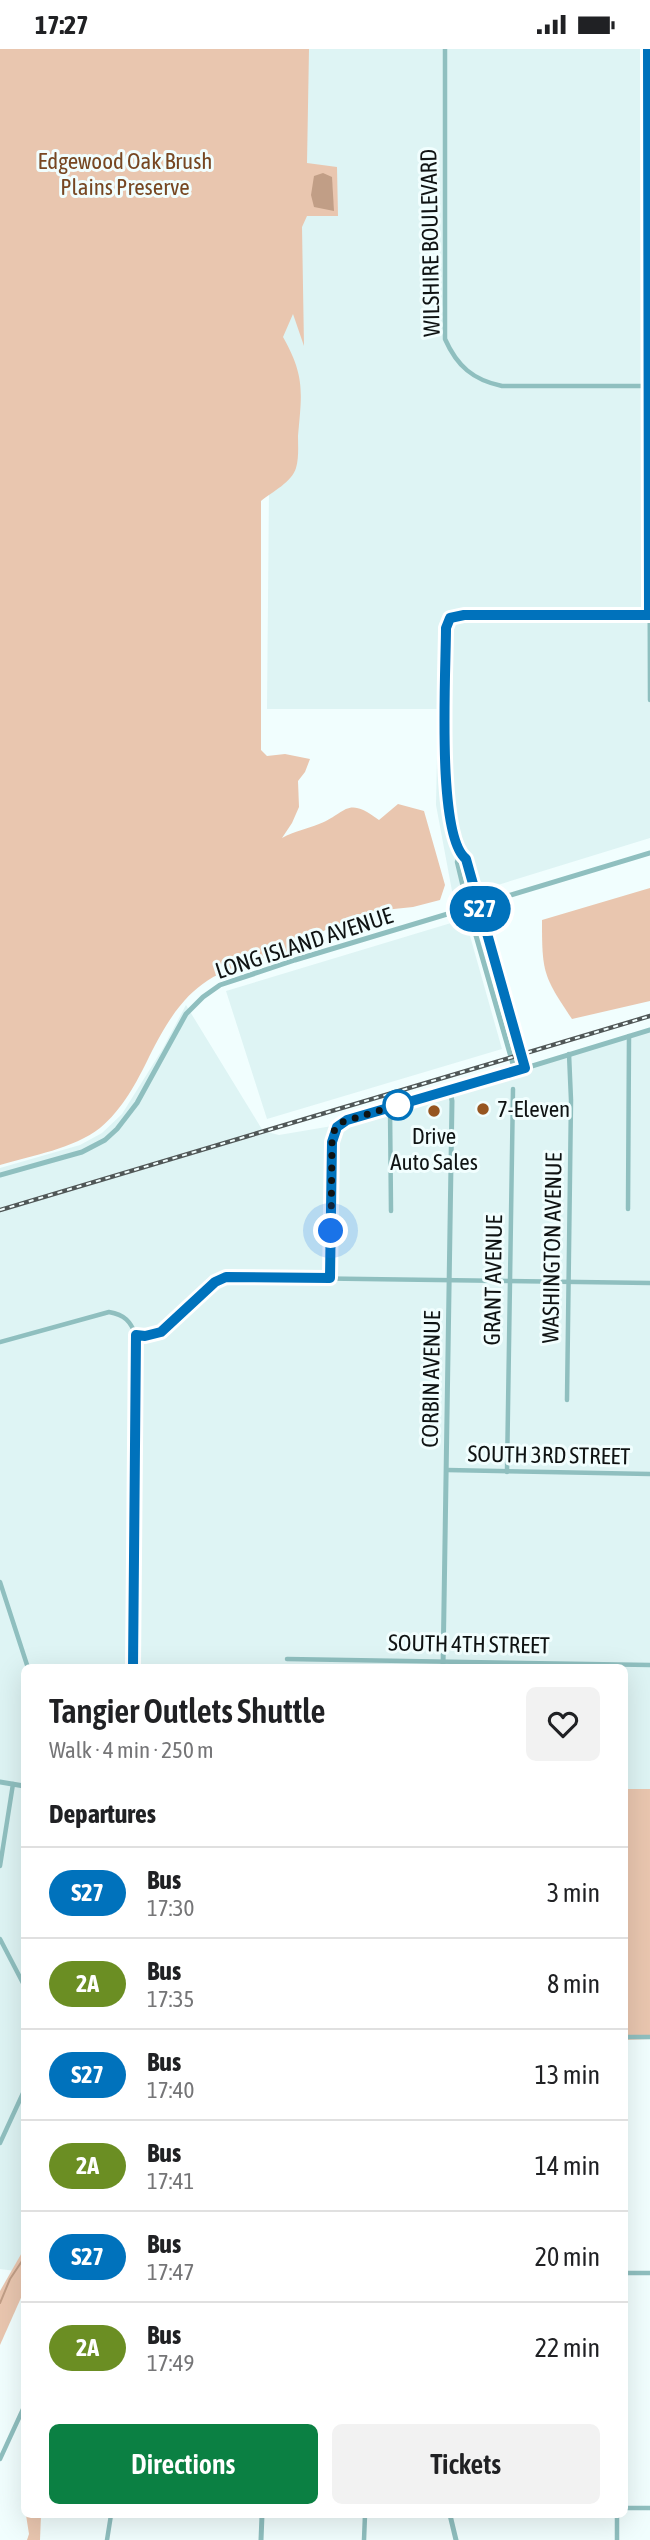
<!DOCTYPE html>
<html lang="en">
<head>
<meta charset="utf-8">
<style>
  body { margin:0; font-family:"Asap Condensed",sans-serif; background:#f2f2f2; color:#202124; height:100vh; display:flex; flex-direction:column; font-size:26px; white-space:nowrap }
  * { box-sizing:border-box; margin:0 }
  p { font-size:23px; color:#757577 }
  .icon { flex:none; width:38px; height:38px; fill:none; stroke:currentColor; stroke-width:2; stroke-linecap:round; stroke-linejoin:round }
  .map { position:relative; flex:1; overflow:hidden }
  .details { position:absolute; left:21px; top:1615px; width:607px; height:854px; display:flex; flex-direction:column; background:#fff; border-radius:10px; box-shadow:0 7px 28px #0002 }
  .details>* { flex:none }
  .badge { padding:0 14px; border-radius:23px; font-size:24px; line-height:46px }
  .you { position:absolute; width:35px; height:35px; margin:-18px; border:5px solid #fff; border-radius:50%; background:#1a73e8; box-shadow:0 0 0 10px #1a73e833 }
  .map>.badge { position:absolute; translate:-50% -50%; box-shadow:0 0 0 4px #fff }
  h2 { padding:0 28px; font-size:26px; line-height:63px }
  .round { display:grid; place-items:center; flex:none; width:74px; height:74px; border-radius:10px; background:#f2f2f2 }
  .summary { display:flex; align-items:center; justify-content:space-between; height:119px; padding:0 28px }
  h1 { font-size:33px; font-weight:600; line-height:52px }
  .cta { display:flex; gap:14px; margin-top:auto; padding:14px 28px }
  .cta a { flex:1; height:80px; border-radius:10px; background:#0b8043; color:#fff; font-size:28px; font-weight:600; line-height:80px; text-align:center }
  .cta a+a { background:#f2f2f2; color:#202124 }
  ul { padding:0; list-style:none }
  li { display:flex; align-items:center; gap:21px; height:91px; padding:0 28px; border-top:2px solid #e0e0e0 }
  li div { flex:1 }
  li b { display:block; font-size:26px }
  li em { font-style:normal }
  li .badge { min-width:77px; font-weight:700; text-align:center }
  .status { display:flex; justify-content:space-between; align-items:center; height:49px; padding:0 35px; background:#fff; direction:ltr }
  .status svg { height:19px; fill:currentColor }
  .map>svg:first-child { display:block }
  .built { fill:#def4f4 }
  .green { fill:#e9c6af }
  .water { fill:#c19e86 }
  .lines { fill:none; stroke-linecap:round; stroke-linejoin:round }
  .stream { stroke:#c19e86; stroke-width:2 }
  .minor { stroke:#8fbfbf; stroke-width:4.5 }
  .tertiary { stroke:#8fbfbf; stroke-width:5 }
  .rail-casing { stroke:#505757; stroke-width:4.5 }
  .rail { stroke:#f1fefe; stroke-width:2; stroke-dasharray:5; stroke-linecap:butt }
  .line-casing { stroke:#fff; stroke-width:16 }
  .line { stroke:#0072bc; stroke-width:10 }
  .walk { stroke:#0f1313; stroke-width:7; stroke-dasharray:0 12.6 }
  .stop-dot { fill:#fff; stroke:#0072bc; stroke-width:3.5 }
  .poi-dot { fill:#965520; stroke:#f1fefe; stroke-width:2.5 }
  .labels { text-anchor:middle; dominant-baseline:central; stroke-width:6; stroke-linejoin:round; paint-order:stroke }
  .park-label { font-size:23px; fill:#774722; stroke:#f1fefe }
  .street-label { font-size:23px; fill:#0f1313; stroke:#f1fefe }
  .poi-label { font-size:23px; fill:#0f1313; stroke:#f1fefe; text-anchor:start }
</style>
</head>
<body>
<div class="status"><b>17:27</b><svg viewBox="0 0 49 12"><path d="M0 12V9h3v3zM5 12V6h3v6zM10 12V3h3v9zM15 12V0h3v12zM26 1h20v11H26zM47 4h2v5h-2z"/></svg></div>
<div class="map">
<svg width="650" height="2491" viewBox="0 0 650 2491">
  <rect width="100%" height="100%" fill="#f1fefe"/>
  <g class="built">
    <polygon points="273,0 650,0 650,789 459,848 502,1000 267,1070 226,942 461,871 452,842 436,756 438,660 267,660"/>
    <polygon points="186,956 263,1082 279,1086 338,1076 342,1073 650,981 650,1741 625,1741 625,1619 24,1619 24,2223 0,2220 0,1119 80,1096 102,1084 122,1065 162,1001"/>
  </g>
  <g class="green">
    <path d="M0 0H309L307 114 337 118 338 167H307L302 178 304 297 293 265 283 288C305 327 302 343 298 387 298 397 299 409 296 419 292 433 272 443 261 452V701L267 707 285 705 310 710 305 723 298 732 299 758 292 774 282 789C295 782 307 780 319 775 347 764 346 746 379 771L398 755 424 762 445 836 440 851 413 858 365 863 306 890 302 899C217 921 190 925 149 1008 137 1033 122 1061 100 1079 73 1100 33 1106 0 1116Z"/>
    <path d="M650 839V952L572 970C543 927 542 923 542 871Z"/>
    <polygon points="625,1740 650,1740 650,1990 625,1991"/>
    <polygon points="24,2200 24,2242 0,2296 0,2242"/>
    <polygon points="26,2466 41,2466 40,2491 27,2491 29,2485"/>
  </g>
  <polygon class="water" points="323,124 332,128 334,162 314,158 311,146 314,127"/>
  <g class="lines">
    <polyline class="stream" points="0,2254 10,2230 24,2209"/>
    <g class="minor">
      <path d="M445 0V290C457 317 473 331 502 337H648"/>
      <polyline points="648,0 650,651"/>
      <polyline points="460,806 457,813 468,859"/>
      <path d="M479 856 466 811C436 787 446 621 446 579L450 569 463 566H649"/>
      <polyline points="390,1059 391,1162"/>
      <polyline points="628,1160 629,987"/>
      <polyline points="330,1229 332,1093 335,1080 344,1072 450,1042"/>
      <polyline points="136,1286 145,1287 161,1283 215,1233 226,1228 650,1234"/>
      <path d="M0 1293 109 1263C125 1266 130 1272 136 1286L133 1619"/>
      <polyline points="567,1351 571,1051 569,1005"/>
      <polyline points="447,1421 650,1425"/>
      <polyline points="507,1423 513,1040"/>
      <polyline points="0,1533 28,1619"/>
      <polyline points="287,1610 650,1616"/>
      <polyline points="0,1817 13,1735"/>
      <polyline points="0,1890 24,1936"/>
      <polyline points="625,1988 650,1988"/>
      <polyline points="0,2094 24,2042"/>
      <polyline points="625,2224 650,2224"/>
      <polyline points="0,2410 24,2358"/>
      <polyline points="625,2459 650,2459"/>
      <polyline points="107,2491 111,2466"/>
      <polyline points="364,2491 365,2466"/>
      <polyline points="617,2491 617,2466"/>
    </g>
    <g class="tertiary">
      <polyline points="479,856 525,1019"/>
      <polyline points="468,859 515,1022"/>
      <polyline points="0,1126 82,1103 105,1091 117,1080 137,1054 186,965 203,948 220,936 295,911 650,804"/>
      <polyline points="443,1619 452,1052 450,1042 650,981"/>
      <polyline points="0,1733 24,1737"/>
      <polyline points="450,2466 456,2491"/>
      <polyline points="261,2491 262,2466"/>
    </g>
    <defs>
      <polyline id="rail" points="0,1161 650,967"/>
    </defs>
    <use href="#rail" class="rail-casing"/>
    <use href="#rail" class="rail"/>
  </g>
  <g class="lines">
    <defs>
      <path id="line" d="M133 1619 136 1286 145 1287 161 1283 215 1233 226 1228 330 1229 332 1093 337 1078 347 1071 525 1019 466 810C436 787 446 621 446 579L450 569 464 566H649L648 0"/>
    </defs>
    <use href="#line" class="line-casing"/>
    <use href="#line" class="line"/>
    <polyline class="walk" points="331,1182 332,1093 334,1082 342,1073 404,1054 398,1056"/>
  </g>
  <circle class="stop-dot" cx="398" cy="1056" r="14"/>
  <g class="poi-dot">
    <circle cx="483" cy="1060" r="7"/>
    <circle cx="434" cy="1062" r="7"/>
  </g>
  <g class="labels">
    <g class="park-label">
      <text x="125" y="112">Edgewood Oak Brush<tspan x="125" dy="26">Plains Preserve</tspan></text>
    </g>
    <g class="street-label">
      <text transform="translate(430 194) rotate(-91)">WILSHIRE BOULEVARD</text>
      <text transform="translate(304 894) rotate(-18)">LONG ISLAND AVENUE</text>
      <text transform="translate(552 1199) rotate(-89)">WASHINGTON AVENUE</text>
      <text transform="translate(493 1231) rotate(-89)">GRANT AVENUE</text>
      <text transform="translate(431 1330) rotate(-89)">CORBIN AVENUE</text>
      <text transform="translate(549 1406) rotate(1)">SOUTH 3RD STREET</text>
      <text transform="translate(469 1595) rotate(1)">SOUTH 4TH STREET</text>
    </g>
    <g class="poi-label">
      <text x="497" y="1060">7-Eleven</text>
      <text x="434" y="1087" text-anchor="middle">Drive<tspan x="434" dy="26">Auto Sales</tspan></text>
    </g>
  </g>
</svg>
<div class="you" style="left:331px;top:1182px"></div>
<b class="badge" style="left:480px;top:860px;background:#0072bc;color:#fff">S27</b>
<section class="details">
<div class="summary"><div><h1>Tangier Outlets Shuttle</h1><p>Walk · 4 min · 250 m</p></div><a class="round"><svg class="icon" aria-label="heart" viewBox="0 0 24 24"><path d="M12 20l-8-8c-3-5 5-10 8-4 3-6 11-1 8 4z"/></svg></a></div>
<h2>Departures</h2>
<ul>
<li><span class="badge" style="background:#0072bc;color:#fff">S27</span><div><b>Bus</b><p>17:30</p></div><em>3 min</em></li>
<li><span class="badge" style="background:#6b8e23;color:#fff">2A</span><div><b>Bus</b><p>17:35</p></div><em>8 min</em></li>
<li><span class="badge" style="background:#0072bc;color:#fff">S27</span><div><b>Bus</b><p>17:40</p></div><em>13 min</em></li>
<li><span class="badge" style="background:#6b8e23;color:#fff">2A</span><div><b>Bus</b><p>17:41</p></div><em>14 min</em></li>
<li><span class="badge" style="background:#0072bc;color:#fff">S27</span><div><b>Bus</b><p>17:47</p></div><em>20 min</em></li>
<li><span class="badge" style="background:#6b8e23;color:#fff">2A</span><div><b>Bus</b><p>17:49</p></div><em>22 min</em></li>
</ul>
<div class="cta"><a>Directions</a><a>Tickets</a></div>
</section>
</div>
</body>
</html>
